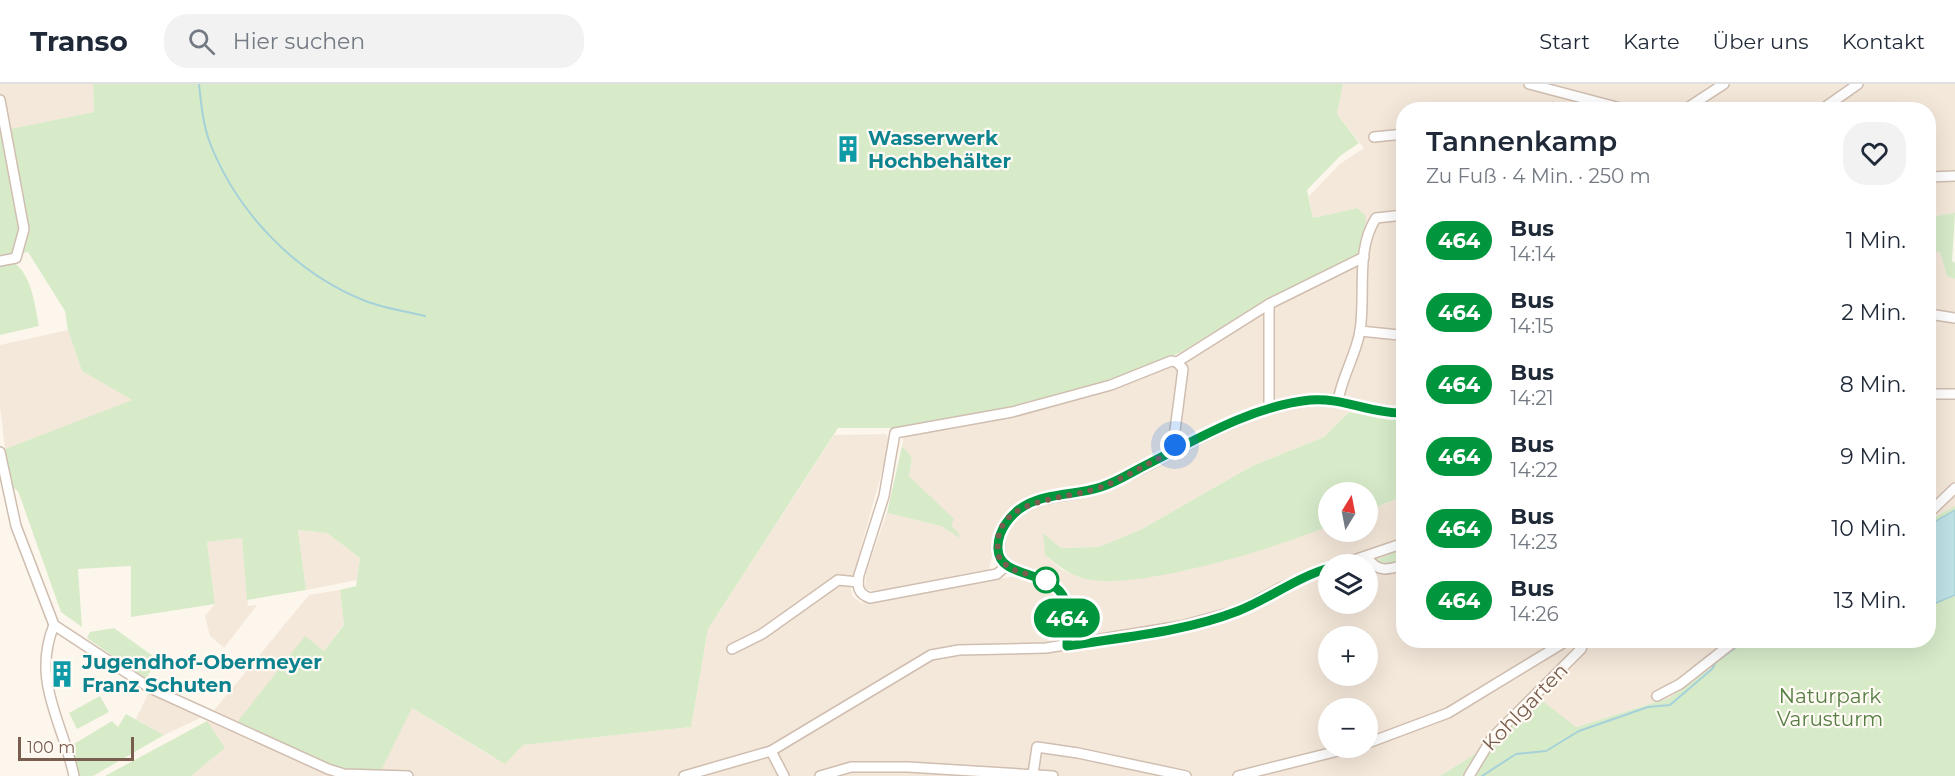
<!DOCTYPE html>
<html lang="de">
<head>
<meta charset="utf-8">
<style>
  body { margin:0; font-family:Montserrat,sans-serif; background:#f2f2f3; color:#1f2937; height:100vh; display:flex; flex-direction:column; font-size:22px; white-space:nowrap }
  * { box-sizing:border-box; margin:0 }
  p { font-size:20px; color:#747a83 }
  .icon { flex:none; width:33px; height:33px; fill:none; stroke:currentColor; stroke-width:2; stroke-linecap:round; stroke-linejoin:round }
  .map { position:relative; flex:1; overflow:hidden }
  .side { position:absolute; left:1396px; top:18px; width:540px; height:546px; display:flex; flex-direction:column; background:#fff; border-radius:24px; box-shadow:0 6px 24px #0002 }
  .side>* { flex:none }
  .badge { padding:0 12px; border-radius:20px; font-size:21px; line-height:39px }
  .needle { width:39px; rotate:10deg }
  .buttons { position:absolute; left:1318px; top:398px; display:grid; gap:12px }
  .buttons a { display:grid; place-items:center; width:60px; height:60px; border-radius:50%; background:#fff; box-shadow:0 6px 24px #0002; font-size:30px }
  .scale { position:absolute; left:18px; bottom:15px; width:116px; box-sizing:border-box; padding-left:6px; border:3px solid #795d4e; border-top:0; font-size:16px; line-height:21px; white-space:nowrap; color:#795d4e; -webkit-text-stroke:4px #fffaf3; paint-order:stroke }
  .you { position:absolute; width:30px; height:30px; margin:-15px; border:4px solid #fff; border-radius:50%; background:#1a73e8; box-shadow:0 0 0 9px #1a73e833 }
  .map>.badge { position:absolute; translate:-50% -50%; box-shadow:0 0 0 3px #fff }
  .round { display:grid; place-items:center; flex:none; width:63px; height:63px; border-radius:24px; background:#f2f2f3 }
  .head { display:flex; align-items:center; justify-content:space-between; height:102px; padding:0 30px }
  h1 { font-size:28px; font-weight:600; line-height:45px }
  ul { padding:0; list-style:none }
  li { display:flex; align-items:center; gap:18px; height:72px; padding:0 30px }
  li div { flex:1 }
  li b { display:block; font-size:22px }
  li em { font-style:normal }
  li .badge { min-width:66px; font-weight:700; text-align:center }
  header { display:flex; align-items:center; gap:36px; box-sizing:border-box; height:84px; padding:0 30px; background:#fff; border-bottom:2px solid #e0e1e3 }
  header strong { font-size:28px }
  nav { display:flex; gap:33px; margin-inline-start:auto; font-size:21px }
  .search { width:420px; height:54px; background:#f2f2f3; display:flex; align-items:center; gap:15px; box-sizing:border-box; padding:0 21px; border-radius:24px; color:#747a83; font-size:22px }
  .map>svg:first-child { display:block }
  .residential { fill:#f4e8da; fill-rule:evenodd }
  .green { fill:#d7ebc9 }
  .water { fill:#bfe2e7; stroke:#a6d1d9; stroke-width:1.5 }
  .lines { fill:none; stroke-linecap:round; stroke-linejoin:round }
  .stream { stroke:#a6d1d9; stroke-width:2 }
  .street-casing { stroke:#d0beb0; stroke-width:12 }
  .street { stroke:#fff; stroke-width:9 }
  .line-casing { stroke:#fff; stroke-width:14 }
  .line { stroke:#00963e; stroke-width:9 }
  .walk { stroke:#795d4e; stroke-width:6; stroke-dasharray:0 10.8 }
  .stop-dot { fill:#fff; stroke:#00963e; stroke-width:3 }
  .labels { text-anchor:middle; dominant-baseline:central; stroke-width:4.5; stroke-linejoin:round; paint-order:stroke }
  .culture-label { font-size:20px; font-weight:bold; fill:#0d838f; stroke:#fffaf3; text-anchor:start }
  .park-label { font-size:20px; fill:#567e45; stroke:#fffaf3 }
  .street-label { font-size:20px; fill:#795d4e; stroke:#fffaf3 }
</style>
</head>
<body>
<header>
<strong>Transo</strong>
<div class="search"><svg class="icon" aria-label="search" viewBox="0 0 24 24"><circle cx="10" cy="10" r="6"/><path d="M15 15l6 6"/></svg>Hier suchen</div>
<nav><a>Start</a><a>Karte</a><a>Über uns</a><a>Kontakt</a></nav>
</header>
<div class="map">
<svg width="1955" height="692" viewBox="0 0 1955 692">
  <rect width="100%" height="100%" fill="#fdf6ec"/>
  <g class="residential">
    <polygon points="0,0 93,0 94,28 10,45 4,17 0,11"/>
    <path d="M1343 0H1955V129L1929 133V26H1404V324L1358 318 1324 353 1252 382 1142 445 1099 463 1061 464 1044 450 1045 471 1061 485 1081 494 1167 489 1189 486 1329 442V447H1368V426L1404 412V556L1739 557 1712 583 1669 614 1575 643 1497 653 1480 667 1440 692H191L225 664 207 637 338 684 412 624 494 674 523 661 691 643 708 545 834 351 886 350 890 358 850 503 853 513 862 519 1010 493 1033 495 1054 508 1062 528 1059 544 1048 558V568L1073 564 1072 528 1069 510 1058 493 1061 487 1057 492 1043 485 1029 484 1008 475 1004 468 993 469 989 485 876 507 865 505 866 488 887 429 941 442 959 453 958 448 950 442 934 417 909 392 912 373 902 362 904 350 985 336 1167 281 1179 269 1270 215 1358 171 1356 124 1313 134 1309 112 1340 80 1364 64 1337 30ZM1329 480H1368V519H1329ZM1329 552H1368V591H1329ZM1329 624H1368V663H1329Z"/>
    <polygon points="1929,167 1940,167 1947,192 1955,195 1955,422 1929,436"/>
    <polygon points="68,246 82,287 133,316 5,365 0,322 0,261"/>
    <polygon points="298,446 327,449 360,474 357,496 306,506"/>
    <polygon points="242,454 248,522 257,521 224,564 210,552 205,532 215,520 207,458"/>
    <polygon points="340,506 344,540 324,567 235,641 211,630 309,511"/>
    <polygon points="150,606 202,633 164,651 136,635"/>
  </g>
  <g class="green">
    <polygon points="93,0 1343,0 1337,30 1359,59 1340,72 1307,106 1313,134 1357,124 1366,132 1364,154 1358,171 1270,215 1179,269 1115,294 1050,314 980,331 901,344 838,344 708,545 691,643 523,661 505,680 412,624 381,687 338,684 235,641 305,552 324,567 344,541 340,506 356,502 360,474 327,449 298,446 306,506 247,516 242,454 207,458 215,520 131,533 131,482 78,485 82,543 61,528 18,407 11,402 5,365 132,316 82,287 68,246 65,227 28,168 0,173 0,33 10,45 94,28"/>
    <polygon points="1955,129 1952,177 1955,179 1955,195 1947,192 1940,168 1929,167 1929,133"/>
    <path d="M10 177C31 185 35 222 39 242L0 251V179Z"/>
    <path d="M1349 328 1389 336 1404 335V412L1368 426V408H1329V442C1278 463 1129 511 1079 493 1066 488 1055 479 1045 471L1043 449 1061 464 1099 463 1142 445 1252 382 1324 353Z"/>
    <polygon points="902,362 912,373 909,392 954,435 951,442 958,448 960,454 941,442 887,429"/>
    <polygon points="1955,422 1955,692 1440,692 1480,667 1540,615 1576,643 1669,614 1712,583 1712,575 1739,557 1929,556 1929,436"/>
    <polygon points="1404,465 1404,477 1383,483 1379,481 1378,475"/>
    <polygon points="114,544 157,575 146,595 87,554 90,548"/>
    <polygon points="100,612 109,628 77,645 69,629"/>
    <polygon points="126,630 164,651 93,692 77,692 69,663 112,637 118,643"/>
    <polygon points="207,637 225,664 191,692 105,692"/>
  </g>
  <polygon class="water" points="1955,426 1955,511 1929,522 1929,441"/>
  <g class="lines">
    <g class="stream">
      <path d="M199 0C201 19 203 41 210 59 237 128 294 188 363 216 382 224 405 227 425 232"/>
      <polyline points="1482,692 1516,670 1546,667 1579,647 1648,623 1670,621 1712,585 1716,578 1746,556"/>
    </g>
    <defs>
      <g id="street">
        <polyline points="1529,0 1628,26"/>
        <polyline points="0,16 24,145 16,174 0,177"/>
        <polyline points="1684,26 1724,0"/>
        <polyline points="1821,26 1858,0"/>
        <polyline points="1374,53 1404,50"/>
        <polyline points="1929,93 1955,92"/>
        <polyline points="1929,230 1955,234"/>
        <polyline points="1360,247 1399,251"/>
        <polyline points="1177,278 1183,285 1174,354 1178,366"/>
        <polyline points="1929,310 1955,310"/>
        <path d="M1338 317C1342 292 1356 271 1360 247 1366 210 1355 166 1376 134L1404 131"/>
        <polyline points="1269,324 1269,220"/>
        <polyline points="0,368 16,442 54,541 150,604 328,685 344,690 408,692"/>
        <polyline points="1929,429 1955,404"/>
        <path d="M1367 473C1378 489 1387 486 1404 481"/>
        <polyline points="1342,480 1404,459"/>
        <path d="M1006 482 997 490 870 514C858 510 857 503 859 491L884 412 895 349 1012 328 1111 301 1171 277 1177 278 1269 220 1364 173"/>
        <path d="M54 541C31 597 63 638 74 692"/>
        <path d="M1067 562C1067 526 1071 502 1030 490 1019 487 1009 486 1001 477 996 459 1001 440 1016 428 1041 409 1076 414 1103 403 1172 375 1234 325 1309 317 1342 313 1372 330 1404 329"/>
        <polyline points="732,565 762,550 838,496 858,498"/>
        <polyline points="1657,612 1680,600 1736,556"/>
        <polyline points="1368,659 1448,629 1568,556"/>
        <polyline points="771,667 784,692"/>
        <polyline points="1033,690 1037,663 1078,669 1186,692"/>
        <polyline points="684,692 771,667 931,571 959,566 1046,564 1181,542 1240,526 1282,503 1329,484"/>
        <polyline points="820,692 851,683 908,683 1053,692"/>
        <polyline points="1238,692 1354,663"/>
        <polyline points="1469,692 1492,654 1581,565 1585,556"/>
      </g>
    </defs>
    <use href="#street" class="street-casing"/>
    <use href="#street" class="street"/>
  </g>
  <g class="lines">
    <defs>
      <path id="line" d="M1329 484C1295 494 1269 515 1238 527 1184 548 1123 553 1067 562 1067 547 1070 530 1065 516 1052 484 999 496 998 465 997 447 1011 429 1026 421 1048 409 1077 411 1101 403 1117 398 1132 388 1146 381 1197 355 1252 322 1310 316 1342 313 1372 330 1404 329"/>
    </defs>
    <use href="#line" class="line-casing"/>
    <use href="#line" class="line"/>
    <path class="walk" d="M1046 496 1014 486 1000 477C983 410 1067 418 1104 402 1129 392 1152 376 1178 366L1175 361"/>
  </g>
  <defs>
    <symbol id="building-bare" viewBox="-9 -9 18 18"><path d="M-4-6H4V6H1V3H-1V6H-4ZM-2.5-4.3h1.7v1.8h-1.7ZM.8-4.3h1.7v1.8H.8ZM-2.5-1h1.7V.8h-1.7ZM.8-1h1.7V.8H.8Z" fill="#0f9aa8" stroke="#fffaf3" stroke-width="2.5" paint-order="stroke"/></symbol>
  </defs>
  <g fill-rule="evenodd">
    <use href="#building-bare" x="829" y="46" width="38" height="38"/>
    <use href="#building-bare" x="43" y="571" width="38" height="38"/>
  </g>
  <circle class="stop-dot" cx="1046" cy="496" r="12"/>
  <g class="labels">
    <g class="culture-label">
      <text x="868" y="54">Wasserwerk<tspan x="868" dy="23">Hochbehälter</tspan></text>
      <text x="82" y="578">Jugendhof-Obermeyer<tspan x="82" dy="23">Franz Schuten</tspan></text>
    </g>
    <g class="park-label">
      <text x="1830" y="612">Naturpark<tspan x="1830" dy="23">Varusturm</tspan></text>
    </g>
    <g class="street-label">
      <text transform="translate(1525 623) rotate(-46)">Kohlgarten</text>
    </g>
  </g>
</svg>
<div class="buttons">
<a><svg class="needle" viewBox="-14 -14 28 28"><path d="M0-13l5 13h-10z" fill="#e53935"/><path d="M0 13l5-13h-10z" fill="#747a83"/></svg></a>
<a><svg class="icon" aria-label="layers" viewBox="0 0 24 24"><path d="M12 4l9 5-9 5-9-5zM3 14l9 5 9-5"/></svg></a>
<a>+</a>
<a>−</a>
</div>
<div class="scale">100 m</div>
<div class="you" style="left:1175px;top:361px"></div>
<b class="badge" style="left:1067px;top:534px;background:#00963e;color:#fff">464</b>
<section class="side">
<div class="head"><div><h1>Tannenkamp</h1><p>Zu Fuß · 4 Min. · 250 m</p></div><a class="round"><svg class="icon" aria-label="heart" viewBox="0 0 24 24"><path d="M12 20l-8-8c-3-5 5-10 8-4 3-6 11-1 8 4z"/></svg></a></div>
<ul>
<li><span class="badge" style="background:#00963e;color:#fff">464</span><div><b>Bus</b><p>14:14</p></div><em>1 Min.</em></li>
<li><span class="badge" style="background:#00963e;color:#fff">464</span><div><b>Bus</b><p>14:15</p></div><em>2 Min.</em></li>
<li><span class="badge" style="background:#00963e;color:#fff">464</span><div><b>Bus</b><p>14:21</p></div><em>8 Min.</em></li>
<li><span class="badge" style="background:#00963e;color:#fff">464</span><div><b>Bus</b><p>14:22</p></div><em>9 Min.</em></li>
<li><span class="badge" style="background:#00963e;color:#fff">464</span><div><b>Bus</b><p>14:23</p></div><em>10 Min.</em></li>
<li><span class="badge" style="background:#00963e;color:#fff">464</span><div><b>Bus</b><p>14:26</p></div><em>13 Min.</em></li>
</ul>
</section>
</div>
</body>
</html>
